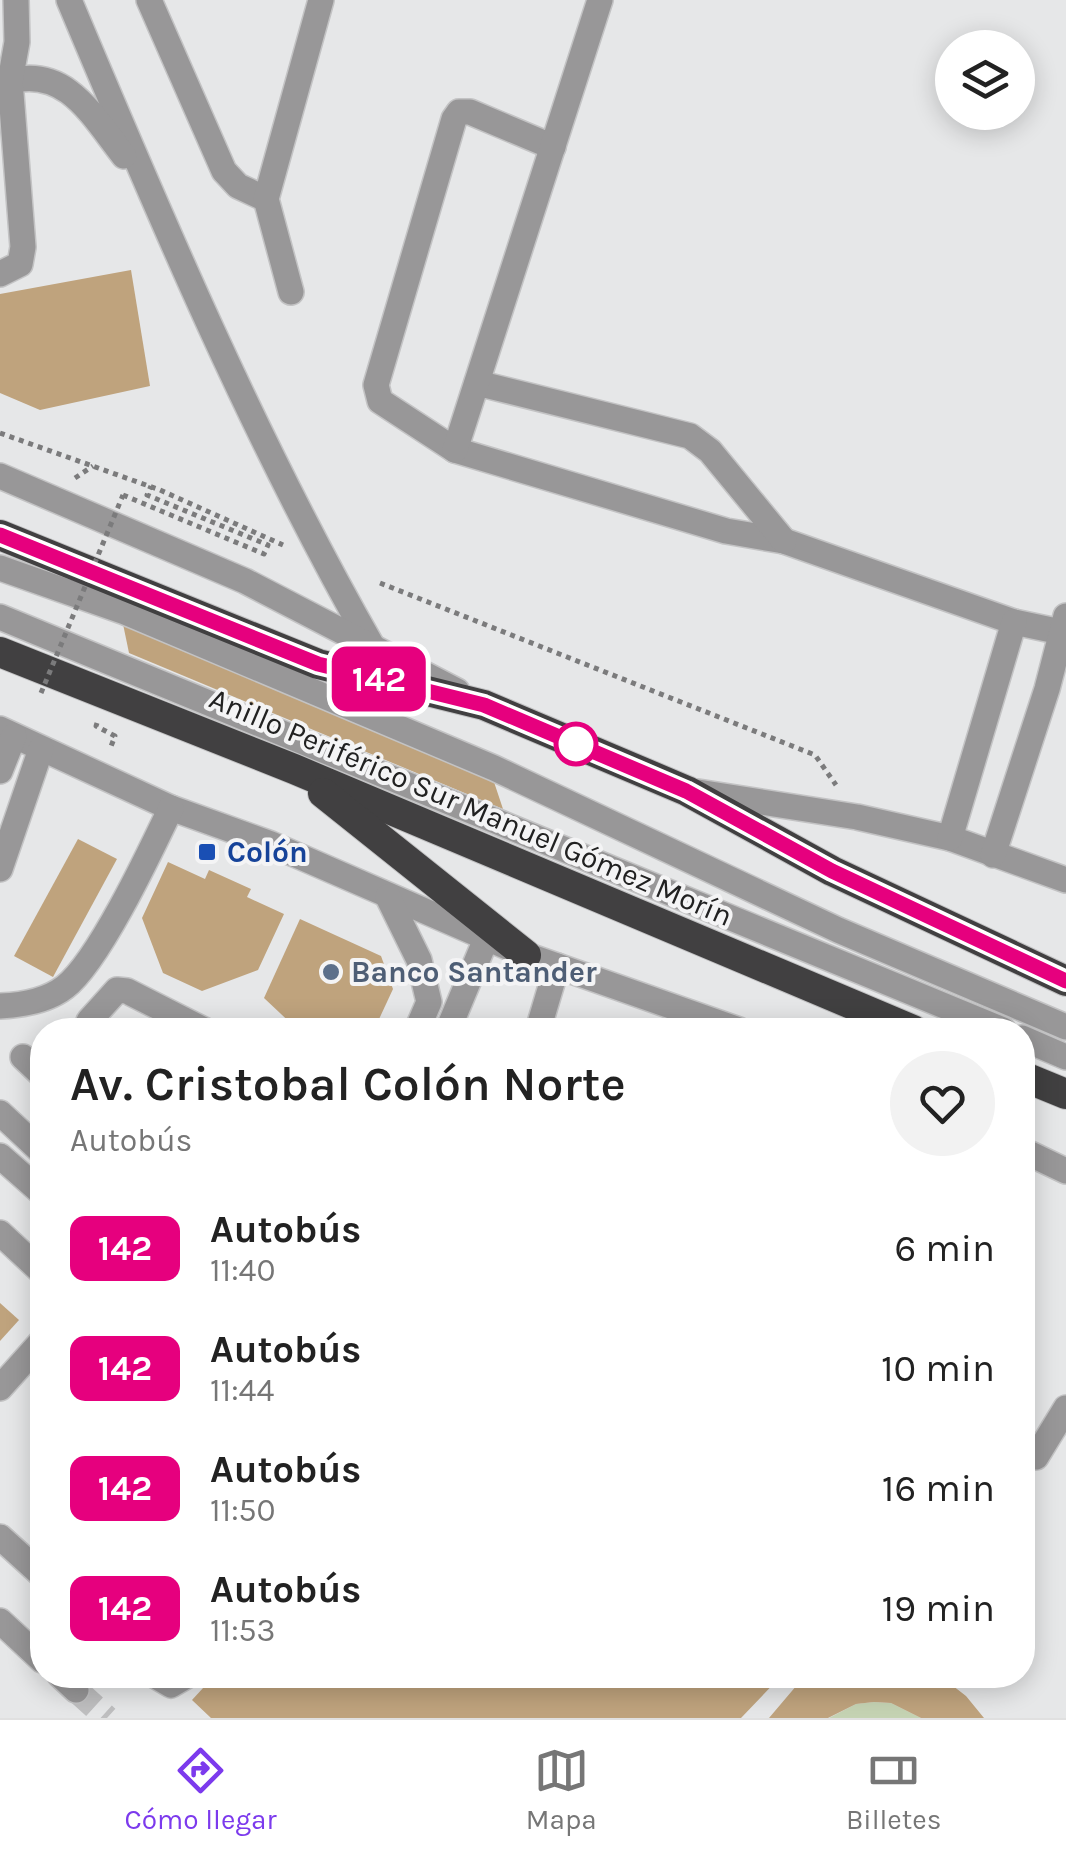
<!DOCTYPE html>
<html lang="es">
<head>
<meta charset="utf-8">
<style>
  body { margin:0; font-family:Karla,sans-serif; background:#f2f2f2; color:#222; height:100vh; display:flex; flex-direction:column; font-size:38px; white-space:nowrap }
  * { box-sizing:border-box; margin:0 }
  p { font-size:32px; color:#767676 }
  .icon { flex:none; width:55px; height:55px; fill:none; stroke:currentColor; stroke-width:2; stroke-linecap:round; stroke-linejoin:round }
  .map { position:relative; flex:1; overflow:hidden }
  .sheet { position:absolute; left:30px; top:1018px; width:1005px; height:670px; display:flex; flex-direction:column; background:#fff; border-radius:40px; box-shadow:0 5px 25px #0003 }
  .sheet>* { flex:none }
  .badge { padding:0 20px; border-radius:15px; font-size:35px; line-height:65px }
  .buttons { position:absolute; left:935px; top:30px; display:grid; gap:20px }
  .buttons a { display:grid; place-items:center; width:100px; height:100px; border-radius:50%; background:#fff; box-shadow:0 5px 25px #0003; font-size:50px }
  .map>.badge { position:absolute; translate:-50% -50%; box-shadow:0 0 0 5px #fff }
  .round { display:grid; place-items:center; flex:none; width:105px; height:105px; border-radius:52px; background:#f2f2f2 }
  .headline { display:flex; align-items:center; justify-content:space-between; height:170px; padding:0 40px }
  h1 { font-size:48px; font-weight:600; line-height:75px }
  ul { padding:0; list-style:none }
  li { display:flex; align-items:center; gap:30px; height:120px; padding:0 40px }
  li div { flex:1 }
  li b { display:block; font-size:38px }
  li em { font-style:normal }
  li .badge { min-width:110px; font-weight:700; text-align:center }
  .dock { display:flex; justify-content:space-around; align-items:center; height:140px; border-top:2px solid #e0e0e0; background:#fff; font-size:28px; color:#767676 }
  .dock a { display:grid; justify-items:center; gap:5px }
  .dock .active { color:#7c3aed }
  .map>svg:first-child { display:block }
  .garden { fill:#c5d3b3 }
  .building { fill:#bfa37d }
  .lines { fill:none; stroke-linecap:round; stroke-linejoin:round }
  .minor-tunnel { stroke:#bfbfc0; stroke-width:25; stroke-dasharray:25 12; stroke-linecap:butt }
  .minor-casing { stroke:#c3c3c4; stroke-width:28 }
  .highway-casing { stroke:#c3c3c4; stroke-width:32 }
  .path { stroke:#7b7b7c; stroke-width:5; stroke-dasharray:5 5; stroke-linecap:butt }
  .minor { stroke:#989798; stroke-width:25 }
  .highway { stroke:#414041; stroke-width:30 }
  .path-bridge { stroke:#7b7b7c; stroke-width:5; stroke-dasharray:5 5; stroke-linecap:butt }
  .line-casing { stroke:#fff; stroke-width:22 }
  .line { stroke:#e6007e; stroke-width:15 }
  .stop-dot { fill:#fff; stroke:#e6007e; stroke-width:5 }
  .transit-dot { fill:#1a4fb4; stroke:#f4f4f5; stroke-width:4 }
  .service-dot { fill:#5c6f8a; stroke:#f4f4f5; stroke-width:4 }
  .labels { text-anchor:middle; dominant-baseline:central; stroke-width:8; stroke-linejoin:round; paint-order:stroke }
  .street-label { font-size:30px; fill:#212121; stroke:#f4f4f5 }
  .transit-label { font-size:30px; font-weight:bold; fill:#164399; stroke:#f4f4f5; text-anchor:start }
  .service-label { font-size:30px; font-weight:bold; fill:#4e5e75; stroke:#f4f4f5; text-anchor:start }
</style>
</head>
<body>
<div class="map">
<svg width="1066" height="1718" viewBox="0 0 1066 1718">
  <rect width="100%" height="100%" fill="#e6e7e8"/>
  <polygon class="garden" points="874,1702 891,1703 921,1718 829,1718 856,1704"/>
  <g class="building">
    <polygon points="131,270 150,386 40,410 0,393 0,294"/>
    <polygon points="123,624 493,779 503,809 129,653"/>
    <polygon points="78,839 117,859 53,977 14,956"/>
    <polygon points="168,862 205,879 209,870 251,889 247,897 284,914 258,970 202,991 163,973 142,918"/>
    <polygon points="300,919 381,956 393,989 374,1030 298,1030 264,998"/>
    <polygon points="0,1303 19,1320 0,1341"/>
    <polygon points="215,1675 246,1677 782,1675 741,1718 211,1718 192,1700"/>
    <polygon points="810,1675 939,1675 966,1696 984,1718 921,1718 891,1703 874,1702 856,1704 828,1718 769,1718 797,1685"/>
  </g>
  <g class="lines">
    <polyline class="minor-tunnel" points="76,1690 107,1718"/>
    <defs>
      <g id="minor">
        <path d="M69 0C160 217 255 441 372 646"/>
        <polyline points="149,0 224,171 238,186 266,199"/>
        <path d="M10 81C67 66 93 117 124 156"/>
        <polyline points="553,147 470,112 459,112 454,119 376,385 380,401 455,450 726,531 784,541 1014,622 1061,632"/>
        <polyline points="0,274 20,264 23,247 10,81 17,42 16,0"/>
        <polyline points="291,292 266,199 321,0"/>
        <polyline points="477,383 690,436 710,451 784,541"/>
        <polyline points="455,450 600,0"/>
        <polyline points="0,476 245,581 457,691"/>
        <polyline points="0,568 125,612 494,768 838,930 1066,1027"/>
        <polyline points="0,617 1003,1030"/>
        <polyline points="0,729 171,808 271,844 526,955 739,1030"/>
        <polyline points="0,771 14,736"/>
        <polyline points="698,792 857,817 950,838 1066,880"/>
        <polyline points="950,838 1014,622"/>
        <polyline points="993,855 1047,689 1066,616"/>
        <polyline points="0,869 41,749"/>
        <polyline points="388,897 419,960 429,1002 417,1030"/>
        <path d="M0 1006C23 1005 47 1001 65 987 99 961 151 850 171 808"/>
        <polyline points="99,1030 89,1021 117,990 127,991 204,1030"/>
        <polyline points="448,1030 486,939"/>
        <polyline points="538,1030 557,966"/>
        <polyline points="1022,1038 1066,1057"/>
        <polyline points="23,1057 42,1075"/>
        <polyline points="0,1113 42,1152"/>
        <polyline points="1022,1150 1066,1171"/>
        <polyline points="0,1156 42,1193"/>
        <polyline points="0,1233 42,1272"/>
        <polyline points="0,1388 42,1341"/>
        <polyline points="1036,1457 1066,1408"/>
        <polyline points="0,1537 42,1575"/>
        <polyline points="0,1621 42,1660"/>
        <polyline points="60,1675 76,1690"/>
        <polyline points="154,1675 171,1685 188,1675"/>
      </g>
      <g id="highway">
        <polyline points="0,535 318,664 484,705 687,791 832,871 1066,981"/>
        <polyline points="0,652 294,769 913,1030"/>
        <polyline points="323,793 526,955"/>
        <polyline points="1022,1076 1066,1094"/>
      </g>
    </defs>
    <use href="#minor" class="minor-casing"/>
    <use href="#highway" class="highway-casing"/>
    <g class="path">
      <polyline points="0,433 160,490 283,545"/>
      <polyline points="75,478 93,466"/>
      <polyline points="123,495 264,554 268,545 147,495 151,486"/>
      <polyline points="380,583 815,755 836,785"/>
      <polyline points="97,723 96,726 115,736 110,749"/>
    </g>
    <use href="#minor" class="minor"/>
    <use href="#highway" class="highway"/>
    <polyline class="path-bridge" points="41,693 123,495"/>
  </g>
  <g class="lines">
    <defs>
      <polyline id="line" points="0,535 318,664 484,705 686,791 832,871 1066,981"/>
    </defs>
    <use href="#line" class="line-casing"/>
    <use href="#line" class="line"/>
  </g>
  <circle class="stop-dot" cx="576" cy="744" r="20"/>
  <rect class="transit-dot" x="197" y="842" width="20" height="20" rx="5"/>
  <circle class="service-dot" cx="331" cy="972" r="10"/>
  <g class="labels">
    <g class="street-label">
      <text transform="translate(471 807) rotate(23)">Anillo Periférico Sur Manuel Gómez Morín</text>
    </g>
    <g class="transit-label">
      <text x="227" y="852">Colón</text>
    </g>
    <g class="service-label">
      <text x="351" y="972">Banco Santander</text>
    </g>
  </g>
</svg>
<div class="buttons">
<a><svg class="icon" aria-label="layers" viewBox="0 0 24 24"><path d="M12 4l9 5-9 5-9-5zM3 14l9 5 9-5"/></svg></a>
</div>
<b class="badge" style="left:379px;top:679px;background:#e6007e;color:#fff">142</b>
<section class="sheet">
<div class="headline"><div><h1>Av. Cristobal Colón Norte</h1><p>Autobús</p></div><a class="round"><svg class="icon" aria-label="heart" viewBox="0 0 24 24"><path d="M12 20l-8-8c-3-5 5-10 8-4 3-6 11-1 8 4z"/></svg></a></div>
<ul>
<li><span class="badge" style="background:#e6007e;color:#fff">142</span><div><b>Autobús</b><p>11:40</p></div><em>6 min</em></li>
<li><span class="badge" style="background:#e6007e;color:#fff">142</span><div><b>Autobús</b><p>11:44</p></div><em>10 min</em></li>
<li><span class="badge" style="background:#e6007e;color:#fff">142</span><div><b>Autobús</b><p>11:50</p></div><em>16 min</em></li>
<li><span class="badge" style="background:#e6007e;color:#fff">142</span><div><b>Autobús</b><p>11:53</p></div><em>19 min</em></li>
</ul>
</section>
</div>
<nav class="dock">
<a class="active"><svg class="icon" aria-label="directions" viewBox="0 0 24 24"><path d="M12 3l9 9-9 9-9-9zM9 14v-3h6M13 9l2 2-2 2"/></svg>Cómo llegar</a>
<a><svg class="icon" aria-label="map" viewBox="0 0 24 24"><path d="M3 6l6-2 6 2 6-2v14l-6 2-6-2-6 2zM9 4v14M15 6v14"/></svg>Mapa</a>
<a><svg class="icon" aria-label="tickets" viewBox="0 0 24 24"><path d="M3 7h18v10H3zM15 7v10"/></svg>Billetes</a>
</nav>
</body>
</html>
